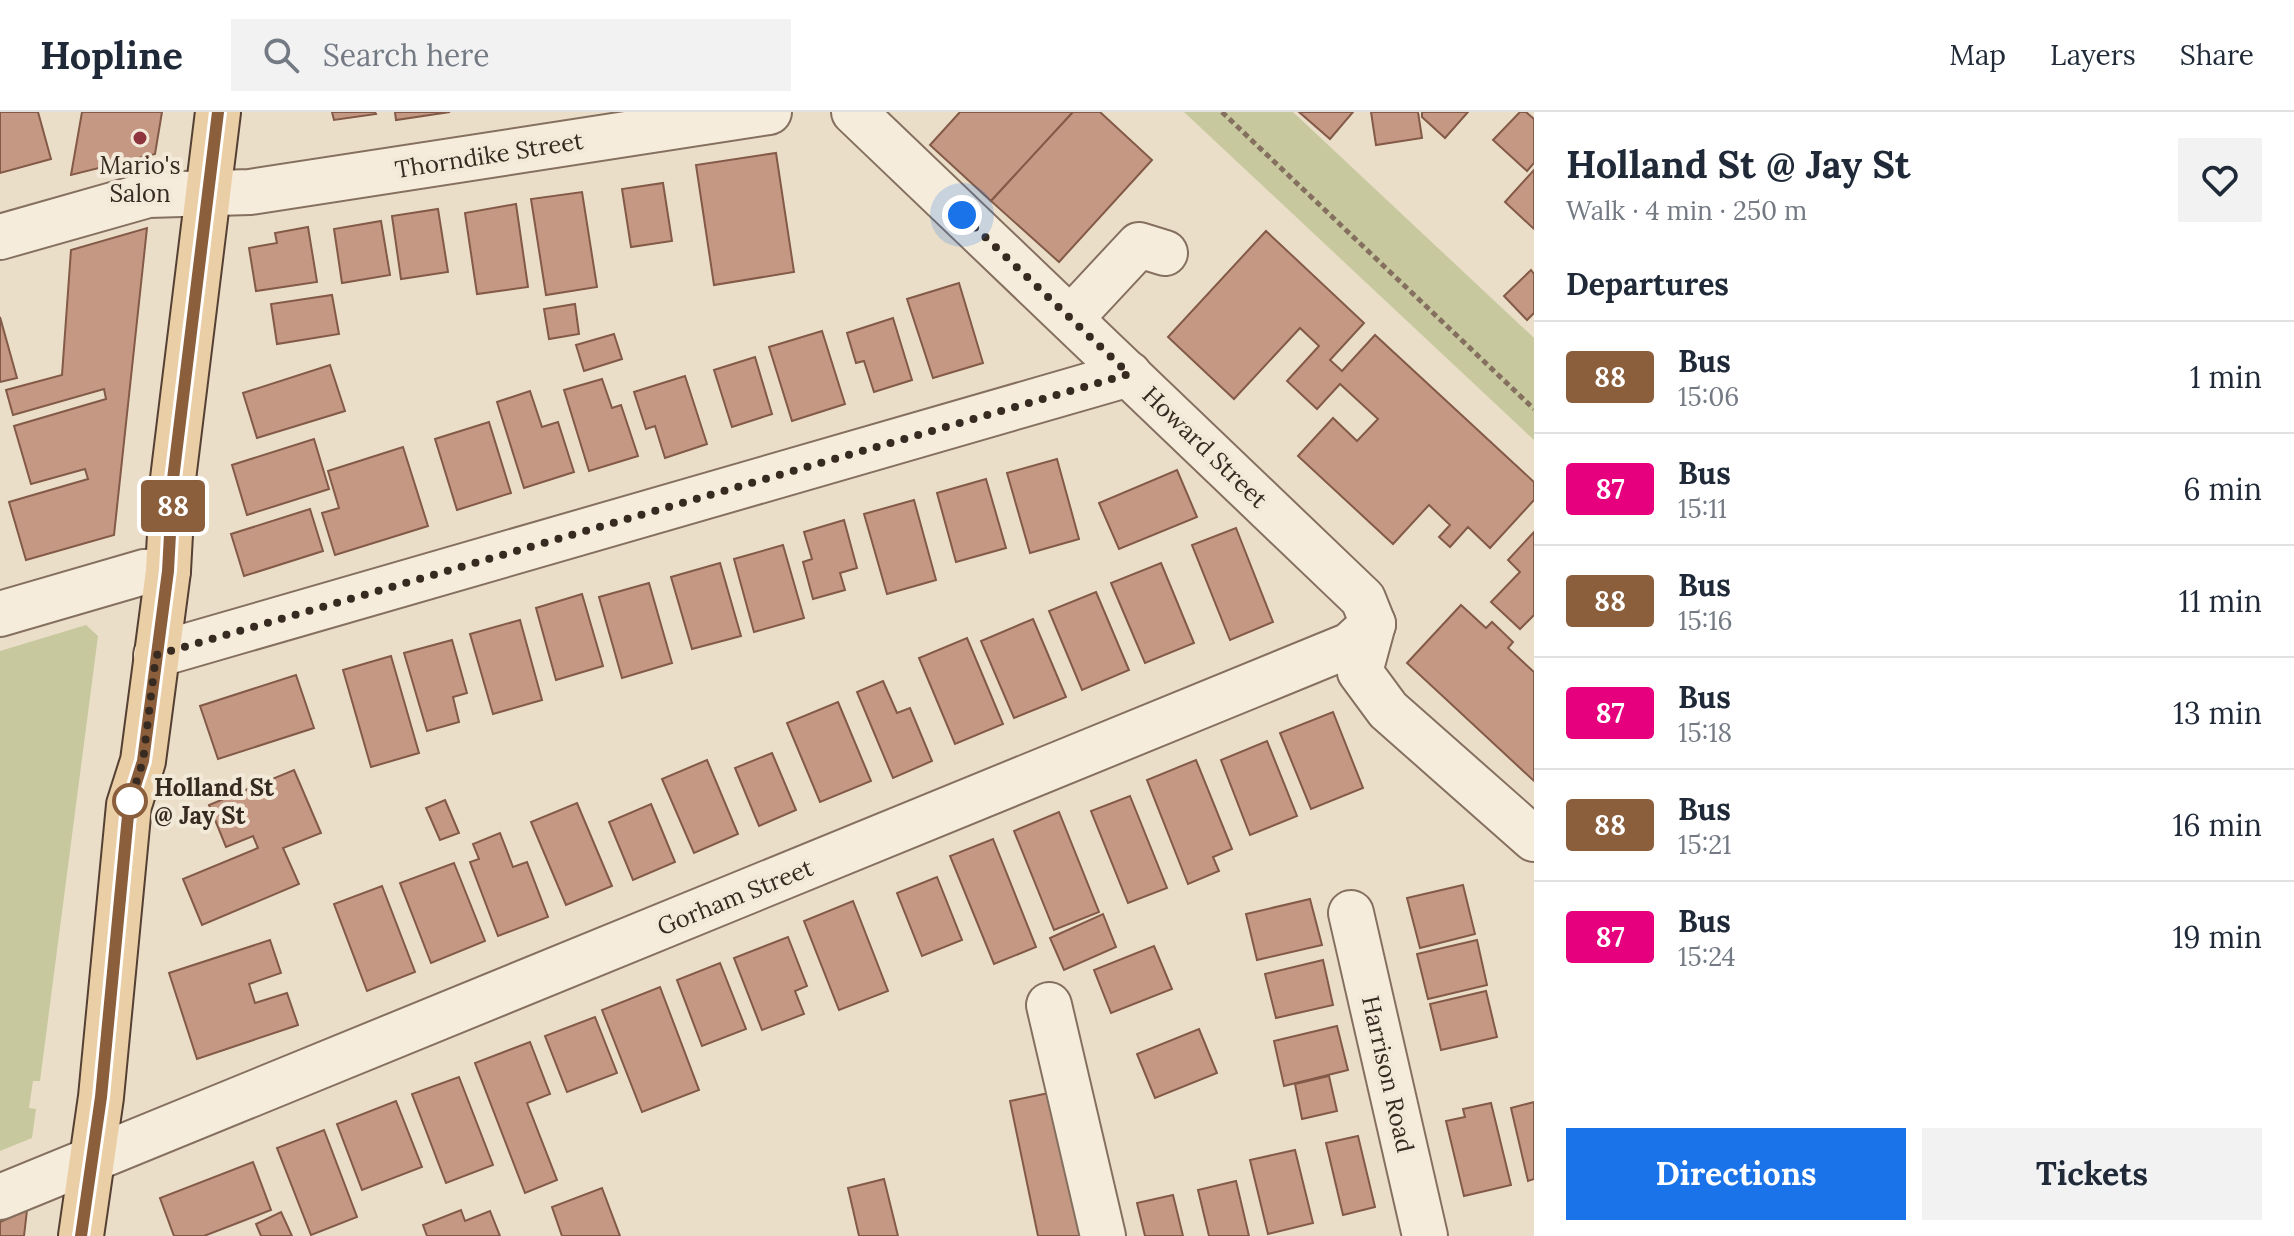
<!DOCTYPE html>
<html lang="en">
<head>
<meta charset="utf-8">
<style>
  body { margin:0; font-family:Lora,serif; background:#f2f2f3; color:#1f2937; height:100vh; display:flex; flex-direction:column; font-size:30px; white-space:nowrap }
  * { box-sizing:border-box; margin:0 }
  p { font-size:26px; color:#747a83 }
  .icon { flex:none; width:44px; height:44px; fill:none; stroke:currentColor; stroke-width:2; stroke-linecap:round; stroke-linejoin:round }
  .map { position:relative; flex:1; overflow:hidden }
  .sheet { display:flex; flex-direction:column; background:#fff; width:760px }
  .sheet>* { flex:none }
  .badge { padding:0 16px; border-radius:6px; font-size:28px; line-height:52px }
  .you { position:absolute; width:40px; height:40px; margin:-20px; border:6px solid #fff; border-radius:50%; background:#1a73e8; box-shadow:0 0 0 12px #1a73e833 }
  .map>.badge { position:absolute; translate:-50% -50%; box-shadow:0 0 0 4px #fff }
  h2 { padding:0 32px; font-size:30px; line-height:72px }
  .round { display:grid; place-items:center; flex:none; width:84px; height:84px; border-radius:0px; background:#f2f2f3 }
  .summary { display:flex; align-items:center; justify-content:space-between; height:136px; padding:0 32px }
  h1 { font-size:38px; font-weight:700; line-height:60px }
  .action { display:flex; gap:16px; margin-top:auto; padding:16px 32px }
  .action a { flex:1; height:92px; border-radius:0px; background:#1a73e8; color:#fff; font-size:32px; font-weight:700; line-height:92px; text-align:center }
  .action a+a { background:#f2f2f3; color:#1f2937 }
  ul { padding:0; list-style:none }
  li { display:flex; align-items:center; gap:24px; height:112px; padding:0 32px; border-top:2px solid #e0e1e3 }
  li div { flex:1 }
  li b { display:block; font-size:30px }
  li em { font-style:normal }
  li .badge { min-width:88px; font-weight:700; text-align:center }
  header { display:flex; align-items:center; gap:48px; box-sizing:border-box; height:112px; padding:0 40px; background:#fff; border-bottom:2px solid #e0e1e3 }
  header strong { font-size:38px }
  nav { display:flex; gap:44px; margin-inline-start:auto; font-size:28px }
  .search { width:560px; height:72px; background:#f2f2f3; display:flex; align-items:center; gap:20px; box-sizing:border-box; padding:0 28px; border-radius:0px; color:#747a83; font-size:30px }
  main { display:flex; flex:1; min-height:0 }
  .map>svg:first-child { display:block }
  .green { fill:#c7c89e }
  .building { fill:#c59883; stroke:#825a47; stroke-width:2 }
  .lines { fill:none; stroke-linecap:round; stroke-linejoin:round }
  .minor-casing { stroke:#85705f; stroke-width:48 }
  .major-casing { stroke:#543f33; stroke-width:48 }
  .path { stroke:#85705f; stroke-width:5; stroke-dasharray:6 4; stroke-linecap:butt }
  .minor { stroke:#f6ecdc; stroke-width:44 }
  .major { stroke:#eacea5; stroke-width:44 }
  .line-casing { stroke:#fff; stroke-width:18 }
  .line { stroke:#8b5e3c; stroke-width:12 }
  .walk { stroke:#372a21; stroke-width:8; stroke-dasharray:0 14.4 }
  .poi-dot { fill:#8f353d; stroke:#f3e9d8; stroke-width:3 }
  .stop-dot { fill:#fff; stroke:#8b5e3c; stroke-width:4 }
  .labels { text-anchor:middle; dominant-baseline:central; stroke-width:8; stroke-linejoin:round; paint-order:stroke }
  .street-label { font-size:24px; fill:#372a21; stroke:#f3e9d8 }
  .poi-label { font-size:24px; fill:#372a21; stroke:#f3e9d8 }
  .stop-label { font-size:24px; font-weight:bold; fill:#372a21; stroke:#f3e9d8; text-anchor:start }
</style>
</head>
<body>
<header>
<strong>Hopline</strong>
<div class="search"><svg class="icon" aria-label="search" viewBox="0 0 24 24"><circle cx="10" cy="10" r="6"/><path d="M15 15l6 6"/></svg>Search here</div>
<nav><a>Map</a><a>Layers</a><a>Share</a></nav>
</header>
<main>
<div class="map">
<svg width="1534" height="1124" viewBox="0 0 1534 1124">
  <rect width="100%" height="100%" fill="#ebdec9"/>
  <g class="green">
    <polygon points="1184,0 1293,0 1534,226 1534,328"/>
    <polygon points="86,513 98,524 40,969 33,969 29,996 36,997 32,1026 0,1039 0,539"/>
  </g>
  <g class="building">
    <polygon points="0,0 38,0 51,47 0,61"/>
    <polygon points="82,0 162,0 155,42 71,63"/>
    <polygon points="332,0 375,0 376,2 334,8"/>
    <polygon points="395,0 450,0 396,8"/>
    <polygon points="960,0 1073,0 991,89 930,33"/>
    <polygon points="1073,0 1100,0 1152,48 1059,150 991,89"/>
    <polygon points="1299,0 1353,0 1330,27"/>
    <polygon points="1371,0 1418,0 1422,26 1376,33"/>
    <polygon points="1422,0 1468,0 1445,26 1422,5"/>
    <polygon points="1520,0 1526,0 1534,7 1534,51 1527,59 1493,28"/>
    <polygon points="776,41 794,160 714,173 696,53"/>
    <polygon points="1534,58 1534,117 1505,90"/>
    <polygon points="663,71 672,129 631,135 622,77"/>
    <polygon points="582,80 597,175 546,183 531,87"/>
    <polygon points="516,92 528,175 477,182 465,101"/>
    <polygon points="438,97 448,160 401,167 392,104"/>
    <polygon points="381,109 390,163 342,171 334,117"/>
    <polygon points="308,115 317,170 256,179 249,136 277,131 275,121"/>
    <polygon points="147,116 114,423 26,448 9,390 88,367 85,357 31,372 14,314 106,287 104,277 13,303 6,278 62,263 71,138"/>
    <polygon points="1266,119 1364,211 1330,248 1342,259 1375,223 1534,370 1534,388 1490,436 1468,415 1450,435 1439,425 1450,413 1429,393 1393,432 1298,344 1333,306 1357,329 1378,307 1340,272 1317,297 1287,269 1319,234 1300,216 1234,287 1168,225"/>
    <polygon points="1531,158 1534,162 1534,201 1527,208 1504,184"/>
    <polygon points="959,171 983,251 933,266 907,187"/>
    <polygon points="332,183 339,222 277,232 271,192"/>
    <polygon points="575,192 579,222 549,227 544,197"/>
    <polygon points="0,205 17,266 0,270"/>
    <polygon points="893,206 912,268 874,280 864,249 856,251 847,221"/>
    <polygon points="822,219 845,292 792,309 769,235"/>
    <polygon points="614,222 622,247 584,259 576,233"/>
    <polygon points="755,245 772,302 732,315 714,258"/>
    <polygon points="330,253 345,299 257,326 243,281"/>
    <polygon points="685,264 707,332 665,346 655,314 646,317 634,280"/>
    <polygon points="602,267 612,296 621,293 638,344 589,359 564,278"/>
    <polygon points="530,279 542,315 558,310 574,360 524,376 497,290"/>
    <polygon points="489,310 511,381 457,398 435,327"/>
    <polygon points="314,327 329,377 247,403 232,353"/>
    <polygon points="403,335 428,414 335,443 322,401 339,396 328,359"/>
    <polygon points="1057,347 1079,427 1030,441 1007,361"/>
    <polygon points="1177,358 1197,405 1119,437 1099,391"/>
    <polygon points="986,367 1006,436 956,450 937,381"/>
    <polygon points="914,388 936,468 887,482 864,402"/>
    <polygon points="310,397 323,439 244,464 231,422"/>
    <polygon points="844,408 857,456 840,461 845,478 813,487 803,450 812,447 804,420"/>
    <polygon points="1236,416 1273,510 1230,528 1192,433"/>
    <polygon points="1534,420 1534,503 1520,517 1491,490 1520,460 1508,448"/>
    <polygon points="783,433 804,506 754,520 734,447"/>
    <polygon points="720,451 741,524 692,537 671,465"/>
    <polygon points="1161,451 1194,531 1145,551 1111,471"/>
    <polygon points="649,471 672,551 622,566 599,485"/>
    <polygon points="1096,480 1129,558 1082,578 1049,499"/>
    <polygon points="582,482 603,554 556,568 536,496"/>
    <polygon points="1461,493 1486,516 1492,510 1513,530 1508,536 1534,560 1534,669 1407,551"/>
    <polygon points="1033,507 1066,585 1014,606 981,529"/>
    <polygon points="520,508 542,588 493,602 470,522"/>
    <polygon points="967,526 1003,612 955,632 919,546"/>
    <polygon points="452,528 467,581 453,585 459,610 427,619 404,541"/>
    <polygon points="391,544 419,641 371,655 343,558"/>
    <polygon points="296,563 314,616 218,647 200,594"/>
    <polygon points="883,569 897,601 910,596 932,649 893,666 857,580"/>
    <polygon points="838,590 871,669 820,690 787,611"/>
    <polygon points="1333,600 1363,676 1311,697 1280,621"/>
    <polygon points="1267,629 1297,704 1250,723 1221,648"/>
    <polygon points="772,641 796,698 759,714 735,656"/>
    <polygon points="707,648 738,722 694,741 662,667"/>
    <polygon points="1196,648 1232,737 1213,745 1219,759 1188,772 1147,668"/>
    <polygon points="294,658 321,721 283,736 299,772 202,813 183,767 258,736 253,724 226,735 209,693"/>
    <polygon points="1130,684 1167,776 1128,791 1091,699"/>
    <polygon points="445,688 459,721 440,728 426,696"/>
    <polygon points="577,691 612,774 566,793 531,710"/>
    <polygon points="651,692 675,750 633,768 609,710"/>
    <polygon points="1059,700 1099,800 1054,818 1014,719"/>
    <polygon points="500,721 513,755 527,750 548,805 498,824 470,750 479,747 473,732"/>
    <polygon points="993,727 1036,835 994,852 950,744"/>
    <polygon points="454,751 485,829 431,851 400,771"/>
    <polygon points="937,765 962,828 922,844 897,781"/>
    <polygon points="1463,773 1475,822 1420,836 1407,786"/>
    <polygon points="382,774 415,860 367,879 334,792"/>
    <polygon points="1310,787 1322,833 1257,848 1246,802"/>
    <polygon points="853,789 888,879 839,898 804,809"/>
    <polygon points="1103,802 1116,835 1064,858 1050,826"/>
    <polygon points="788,825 807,874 795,879 804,902 762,918 734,846"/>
    <polygon points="270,828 281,861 249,872 255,891 287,881 298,913 197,947 169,861"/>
    <polygon points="1477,828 1487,873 1428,887 1417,842"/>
    <polygon points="1154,834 1172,877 1111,901 1094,858"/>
    <polygon points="1323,848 1333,893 1276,906 1265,862"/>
    <polygon points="720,851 746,917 702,934 677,868"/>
    <polygon points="660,875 699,978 642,1000 602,898"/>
    <polygon points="1486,879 1497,925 1441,938 1430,892"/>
    <polygon points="595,905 617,961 567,980 545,924"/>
    <polygon points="1337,914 1348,958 1284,974 1274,929"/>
    <polygon points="1199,917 1217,961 1155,986 1137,942"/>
    <polygon points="530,930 550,982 527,991 557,1068 525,1081 475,951"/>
    <polygon points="1329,964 1337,999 1302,1007 1295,972"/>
    <polygon points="459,965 493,1053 446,1071 412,982"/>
    <polygon points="1049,981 1080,1124 1038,1124 1010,989"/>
    <polygon points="396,989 422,1055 362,1078 337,1012"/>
    <polygon points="1534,990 1534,1067 1528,1069 1511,996"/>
    <polygon points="1491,991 1511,1073 1464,1084 1446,1009 1465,1005 1463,997"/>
    <polygon points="324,1018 357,1105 311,1123 277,1036"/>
    <polygon points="1358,1024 1375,1095 1343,1103 1326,1031"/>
    <polygon points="1295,1038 1313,1111 1268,1122 1250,1048"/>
    <polygon points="253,1050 271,1098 204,1124 174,1124 160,1086"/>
    <polygon points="884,1067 898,1124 859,1124 848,1076"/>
    <polygon points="1236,1069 1249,1124 1209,1124 1198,1078"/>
    <polygon points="602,1076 620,1124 562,1124 552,1095"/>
    <polygon points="1173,1083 1183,1124 1145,1124 1137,1091"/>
    <polygon points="27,1098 24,1124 0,1124 0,1110"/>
    <polygon points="461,1098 465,1109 490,1099 500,1124 427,1124 423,1113"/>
    <polygon points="281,1100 292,1124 261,1124 256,1112"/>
  </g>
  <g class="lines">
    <defs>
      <g id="minor">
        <polyline points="854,0 1363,487 1373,512"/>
        <polyline points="0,125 148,83 250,80 769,0"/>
        <polyline points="1071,206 1139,133 1165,141"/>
        <polyline points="0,502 144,460 168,459"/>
        <polyline points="1373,512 1360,560 1388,598 1534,727"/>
        <polyline points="156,543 1129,262"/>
        <polyline points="1351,801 1425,1124"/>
        <polyline points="1049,893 1103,1124"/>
        <polyline points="0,1085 1350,533 1373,512"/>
      </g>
      <polyline id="major" points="81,1124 101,985 129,693 143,649 168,459 173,367 218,0"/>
    </defs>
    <use href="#minor" class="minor-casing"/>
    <use href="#major" class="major-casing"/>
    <polyline class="path" points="1222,0 1534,297"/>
    <use href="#minor" class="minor"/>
    <use href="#major" class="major"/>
  </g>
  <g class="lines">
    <defs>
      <polyline id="line" points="81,1124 101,985 129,693 143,649 168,459 173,367 218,0"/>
    </defs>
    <use href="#line" class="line-casing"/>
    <use href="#line" class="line"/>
    <polyline class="walk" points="130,689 129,693 143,649 156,543 1129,262 962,103"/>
  </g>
  <circle class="poi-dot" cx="140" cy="26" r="8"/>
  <circle class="stop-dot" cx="130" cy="689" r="16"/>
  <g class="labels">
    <g class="street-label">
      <text transform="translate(489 43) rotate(-9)">Thorndike Street</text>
      <text transform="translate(1205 335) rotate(44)">Howard Street</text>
      <text transform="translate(735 785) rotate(-22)">Gorham Street</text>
      <text transform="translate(1388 962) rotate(77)">Harrison Road</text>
    </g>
    <g class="poi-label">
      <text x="140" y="53">Mario's<tspan x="140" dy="28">Salon</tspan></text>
    </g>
    <g class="stop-label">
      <text x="154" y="675">Holland St<tspan x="154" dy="28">@ Jay St</tspan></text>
    </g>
  </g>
</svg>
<div class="you" style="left:962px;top:103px"></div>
<b class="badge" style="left:173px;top:394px;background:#8b5e3c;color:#fff">88</b>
</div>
<section class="sheet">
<div class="summary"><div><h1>Holland St @ Jay St</h1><p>Walk · 4 min · 250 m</p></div><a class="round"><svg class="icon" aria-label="heart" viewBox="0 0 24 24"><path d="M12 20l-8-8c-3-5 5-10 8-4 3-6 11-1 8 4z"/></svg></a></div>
<h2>Departures</h2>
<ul>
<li><span class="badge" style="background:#8b5e3c;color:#fff">88</span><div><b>Bus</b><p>15:06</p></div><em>1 min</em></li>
<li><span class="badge" style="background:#e6007e;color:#fff">87</span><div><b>Bus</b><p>15:11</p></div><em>6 min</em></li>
<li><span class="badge" style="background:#8b5e3c;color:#fff">88</span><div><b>Bus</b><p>15:16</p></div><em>11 min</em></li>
<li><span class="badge" style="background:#e6007e;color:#fff">87</span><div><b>Bus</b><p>15:18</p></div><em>13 min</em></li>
<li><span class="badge" style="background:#8b5e3c;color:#fff">88</span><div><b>Bus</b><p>15:21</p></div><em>16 min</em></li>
<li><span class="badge" style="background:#e6007e;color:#fff">87</span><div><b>Bus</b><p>15:24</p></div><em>19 min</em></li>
</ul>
<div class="action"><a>Directions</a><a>Tickets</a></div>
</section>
</main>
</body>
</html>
